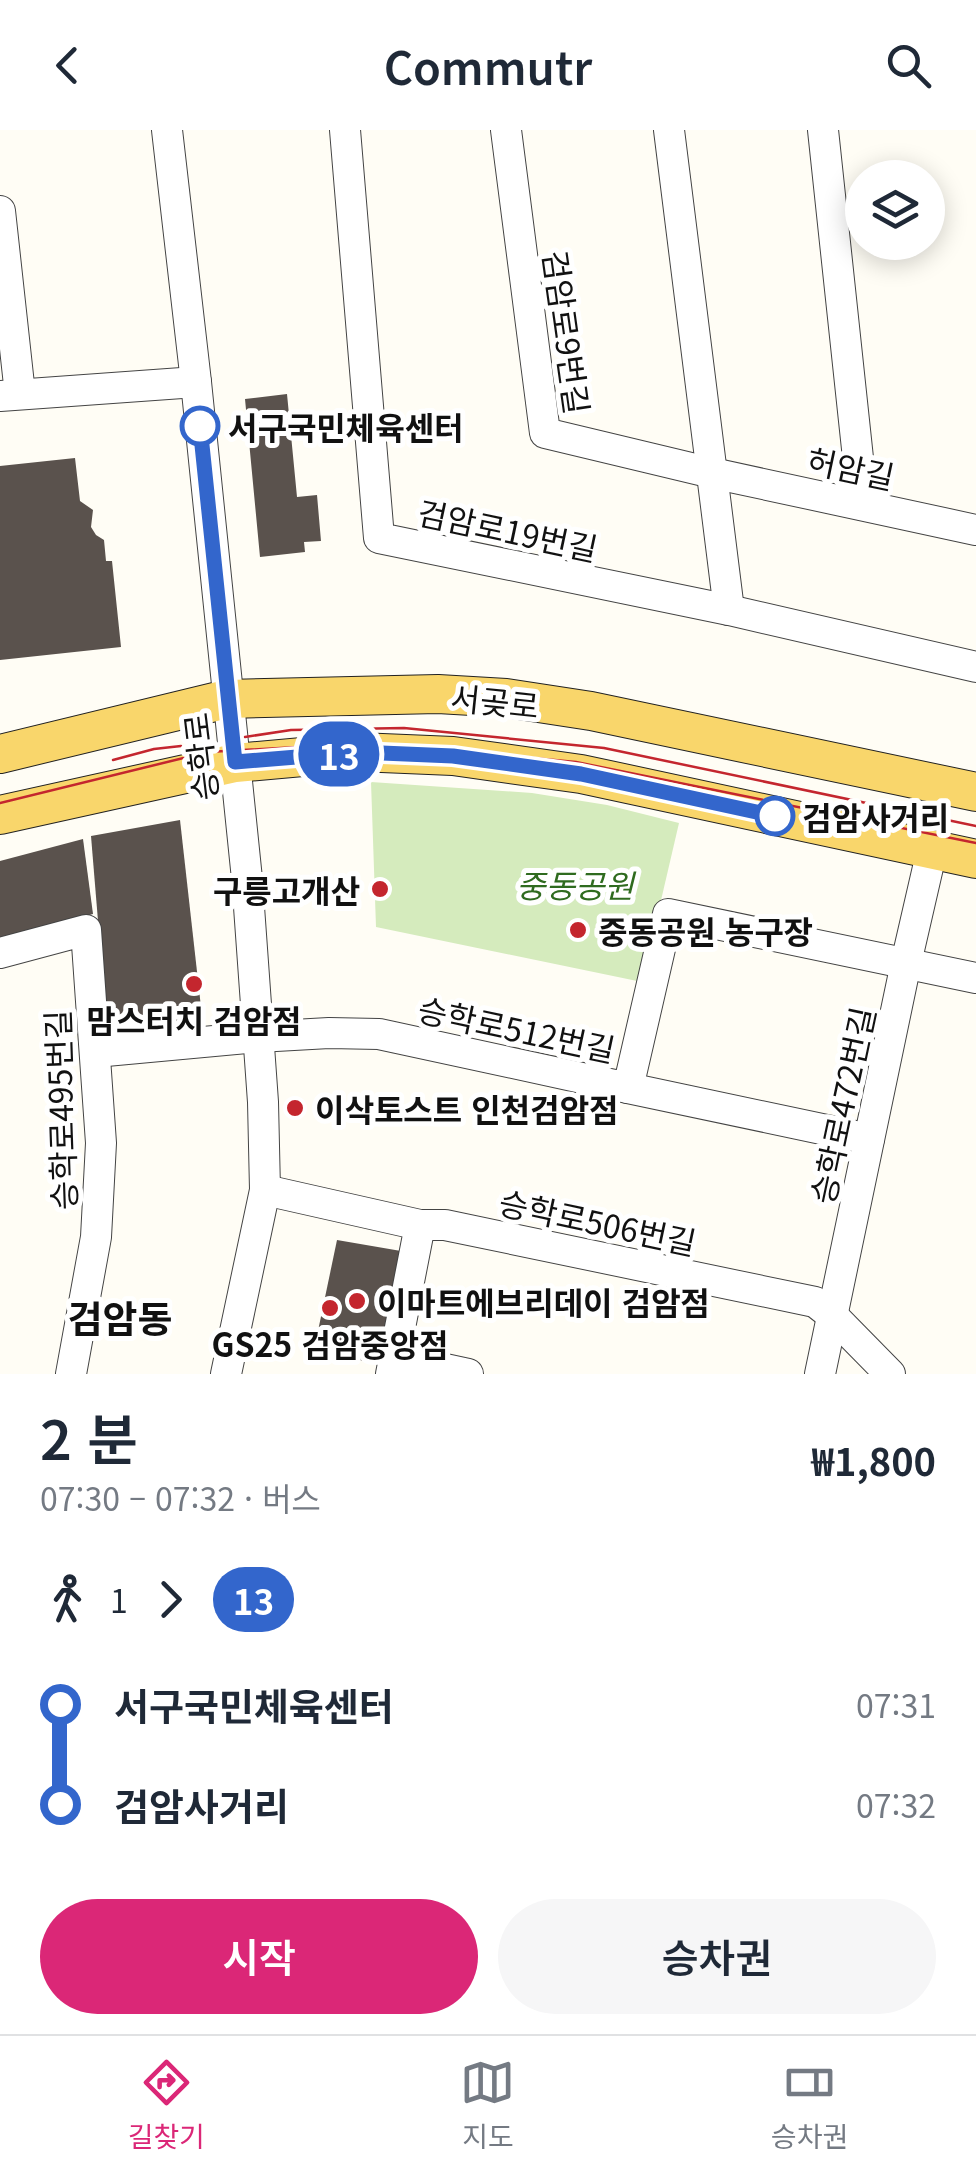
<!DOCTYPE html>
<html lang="ko">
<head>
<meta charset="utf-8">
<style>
  body { margin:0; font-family:Georgia,"Noto Sans KR",serif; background:#f6f6f7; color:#1f2937; height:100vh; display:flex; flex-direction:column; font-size:38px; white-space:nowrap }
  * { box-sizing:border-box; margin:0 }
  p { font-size:32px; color:#747a83 }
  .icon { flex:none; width:55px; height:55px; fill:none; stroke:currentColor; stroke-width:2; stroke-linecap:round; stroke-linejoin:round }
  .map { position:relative; height:1244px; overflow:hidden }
  .sheet { display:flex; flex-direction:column; background:#fff; flex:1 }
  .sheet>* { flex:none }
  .badge { padding:0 20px; border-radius:32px; font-size:35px; line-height:65px }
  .buttons { position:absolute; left:845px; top:30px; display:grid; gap:20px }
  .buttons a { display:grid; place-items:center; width:100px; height:100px; border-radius:50%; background:#fff; box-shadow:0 5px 25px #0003; font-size:50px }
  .map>.badge { position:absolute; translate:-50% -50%; box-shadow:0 0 0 5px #fff }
  .legs { display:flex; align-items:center; gap:15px; height:110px; padding:0 40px; font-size:32px }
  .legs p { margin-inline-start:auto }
  .summary { display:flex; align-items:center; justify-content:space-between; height:170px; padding:0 40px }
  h1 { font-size:55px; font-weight:600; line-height:75px }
  .cta { display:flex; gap:20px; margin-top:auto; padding:20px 40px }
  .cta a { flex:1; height:115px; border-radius:60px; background:#db2777; color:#fff; font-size:40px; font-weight:600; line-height:115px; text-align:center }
  .cta a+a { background:#f6f6f7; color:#1f2937 }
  ul { padding:0 40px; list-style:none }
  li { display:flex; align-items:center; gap:35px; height:100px; font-size:38px }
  li i { display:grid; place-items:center; width:15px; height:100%; margin:0 12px; background:currentColor }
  li i::after { content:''; width:25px; height:25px; margin:-12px; border:8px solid; border-radius:50%; background:#fff }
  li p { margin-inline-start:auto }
  li:first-child i { background:linear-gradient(#0000 50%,currentColor 0) }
  li:last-child i { background:linear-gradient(currentColor 50%,#0000 0) }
  header { display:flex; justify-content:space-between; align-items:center; height:130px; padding:0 40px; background:#fff; font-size:45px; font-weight:600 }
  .dock { display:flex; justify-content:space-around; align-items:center; height:140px; border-top:2px solid #e0e1e3; background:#fff; font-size:28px; color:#747a83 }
  .dock a { display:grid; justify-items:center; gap:5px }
  .dock .active { color:#db2777 }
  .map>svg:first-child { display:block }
  .green { fill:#d5ebbd }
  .building { fill:#5a524d }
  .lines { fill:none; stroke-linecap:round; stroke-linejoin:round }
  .minor-casing { stroke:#444; stroke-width:32 }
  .major-casing { stroke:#222; stroke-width:40 }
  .minor { stroke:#fff; stroke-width:30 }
  .major { stroke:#f9d66b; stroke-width:38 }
  .tram { stroke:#c4262e; stroke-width:2.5 }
  .line-1-casing { stroke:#fff; stroke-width:22 }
  .line-1 { stroke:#36c; stroke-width:15 }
  .stop-1-dot { fill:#fff; stroke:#36c; stroke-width:5 }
  .poi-dot { fill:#c4262e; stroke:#fff; stroke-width:4 }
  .labels { text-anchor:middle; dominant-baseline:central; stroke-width:10; stroke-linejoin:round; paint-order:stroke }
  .street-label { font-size:32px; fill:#111; stroke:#fff }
  .stop-label { font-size:32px; font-weight:bold; fill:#111; stroke:#fff; text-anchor:start }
  .park-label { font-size:32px; font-style:italic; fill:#2f6b1f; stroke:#fff }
  .poi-label { font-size:32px; font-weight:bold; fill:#111; stroke:#fff; text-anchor:start }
  .quarter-label { font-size:38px; font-weight:bold; fill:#111; stroke:#fff }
</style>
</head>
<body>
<header><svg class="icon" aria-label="back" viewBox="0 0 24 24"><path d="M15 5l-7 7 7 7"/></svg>Commutr<svg class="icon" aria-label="search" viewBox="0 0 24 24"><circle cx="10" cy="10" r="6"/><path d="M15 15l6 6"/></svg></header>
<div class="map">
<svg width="976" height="1244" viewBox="0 0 976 1244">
  <rect width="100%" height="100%" fill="#fffdf5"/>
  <polygon class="green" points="371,652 532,663 607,675 679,693 642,852 376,797"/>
  <g class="building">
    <polygon points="287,264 297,367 317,365 321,411 304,412 305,422 260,427 245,269"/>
    <polygon points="75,328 80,371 93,380 91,397 96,405 104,410 106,431 112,431 121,517 0,530 0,336"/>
    <polygon points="180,690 203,895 107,900 91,706"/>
    <polygon points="83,709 93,784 0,809 0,731"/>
    <polygon points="337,1110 401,1121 377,1234 314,1220"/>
  </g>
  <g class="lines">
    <defs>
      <g id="minor">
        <polyline points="167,0 196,252 247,749 263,972 265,1060 226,1244"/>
        <polyline points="345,0 379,408 729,480 976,537"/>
        <polyline points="506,0 545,303 712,343 976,400"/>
        <polyline points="669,0 729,480"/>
        <polyline points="823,0 863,375"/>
        <polyline points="0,81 20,264"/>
        <polyline points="0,266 196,252"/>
        <polyline points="0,823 86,800 101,1013 96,1107 71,1244"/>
        <polyline points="95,922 258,907 329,903 379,904 628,958 668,784 976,848"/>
        <polyline points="628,958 869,1009"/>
        <polyline points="265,1060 420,1095 445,1095 815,1172 833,1186 890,1244"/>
        <polyline points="394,1228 468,1244"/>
        <polyline points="391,1244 420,1095"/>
        <polyline points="820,1244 906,833 932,720"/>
      </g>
      <g id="major">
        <polyline points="0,624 227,569 438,564 506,568 591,581 976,662"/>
        <polyline points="0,685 235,633 358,622 453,626 581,644 976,729"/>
      </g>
    </defs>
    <use href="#minor" class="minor-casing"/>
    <use href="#major" class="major-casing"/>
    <use href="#minor" class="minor"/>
    <use href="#major" class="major"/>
    <g class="tram">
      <polyline points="245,607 291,600 404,598 604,618 976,696"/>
      <polyline points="113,630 154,619 181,616"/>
      <polyline points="0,673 208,622 368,613 576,632 976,713"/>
    </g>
  </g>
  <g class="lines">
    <defs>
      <polyline id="line-1" points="200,296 235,632 358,622 453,626 581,644 775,686"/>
    </defs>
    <use href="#line-1" class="line-1-casing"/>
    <use href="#line-1" class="line-1"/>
  </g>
  <g class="stop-1-dot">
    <circle cx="200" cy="296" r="18"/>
    <circle cx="775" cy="686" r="18"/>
  </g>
  <g class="poi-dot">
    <circle cx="380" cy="759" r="10"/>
    <circle cx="578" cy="800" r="10"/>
    <circle cx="194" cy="854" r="10"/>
    <circle cx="295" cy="978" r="10"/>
    <circle cx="357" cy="1171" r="10"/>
    <circle cx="330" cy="1178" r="10"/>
  </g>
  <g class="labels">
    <g class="street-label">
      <text transform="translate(568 202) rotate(82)">검암로9번길</text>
      <text transform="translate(851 337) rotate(12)">허암길</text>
      <text transform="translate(508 399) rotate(12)">검암로19번길</text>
      <text transform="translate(495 570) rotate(6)">서곶로</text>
      <text transform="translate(199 627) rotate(-97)">승학로</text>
      <text transform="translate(517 898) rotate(12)">승학로512번길</text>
      <text transform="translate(841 975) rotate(-78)">승학로472번길</text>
      <text transform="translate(59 980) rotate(-92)">승학로495번길</text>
      <text transform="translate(598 1091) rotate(12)">승학로506번길</text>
    </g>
    <g class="stop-label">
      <text x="228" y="296">서구국민체육센터</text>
      <text x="802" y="686">검암사거리</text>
    </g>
    <g class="park-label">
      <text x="575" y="754">중동공원</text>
    </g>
    <g class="poi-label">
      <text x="360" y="759" text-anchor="end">구릉고개산</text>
      <text x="598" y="800">중동공원 농구장</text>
      <text x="194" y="889" text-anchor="middle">맘스터치 검암점</text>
      <text x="315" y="978">이삭토스트 인천검암점</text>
      <text x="377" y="1171">이마트에브리데이 검암점</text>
      <text x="330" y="1213" text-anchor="middle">GS25 검암중앙점</text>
    </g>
    <g class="quarter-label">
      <text x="120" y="1186">검암동</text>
    </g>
  </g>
</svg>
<div class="buttons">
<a><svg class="icon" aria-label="layers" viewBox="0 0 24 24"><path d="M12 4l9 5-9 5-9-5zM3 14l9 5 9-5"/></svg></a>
</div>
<b class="badge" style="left:339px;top:624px;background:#36c;color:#fff">13</b>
</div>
<section class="sheet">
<div class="summary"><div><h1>2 분</h1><p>07:30 – 07:32 · 버스</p></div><b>₩1,800</b></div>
<div class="legs"><svg class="icon" aria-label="walk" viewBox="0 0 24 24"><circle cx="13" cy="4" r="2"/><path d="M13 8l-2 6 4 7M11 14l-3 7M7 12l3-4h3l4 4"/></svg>1<svg class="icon" aria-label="forward" viewBox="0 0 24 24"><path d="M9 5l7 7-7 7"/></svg><b class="badge" style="background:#36c;color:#fff">13</b></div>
<ul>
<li><i style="color:#36c"></i><b>서구국민체육센터</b><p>07:31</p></li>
<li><i style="color:#36c"></i><b>검암사거리</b><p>07:32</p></li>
</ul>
<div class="cta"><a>시작</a><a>승차권</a></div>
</section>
<nav class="dock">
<a class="active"><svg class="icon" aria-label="directions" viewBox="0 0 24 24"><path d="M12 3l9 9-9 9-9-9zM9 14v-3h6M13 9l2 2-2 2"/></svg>길찾기</a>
<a><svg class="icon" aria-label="map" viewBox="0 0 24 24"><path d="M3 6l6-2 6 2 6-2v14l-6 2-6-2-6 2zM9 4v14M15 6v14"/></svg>지도</a>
<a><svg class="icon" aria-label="tickets" viewBox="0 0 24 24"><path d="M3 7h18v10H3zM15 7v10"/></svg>승차권</a>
</nav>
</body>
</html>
